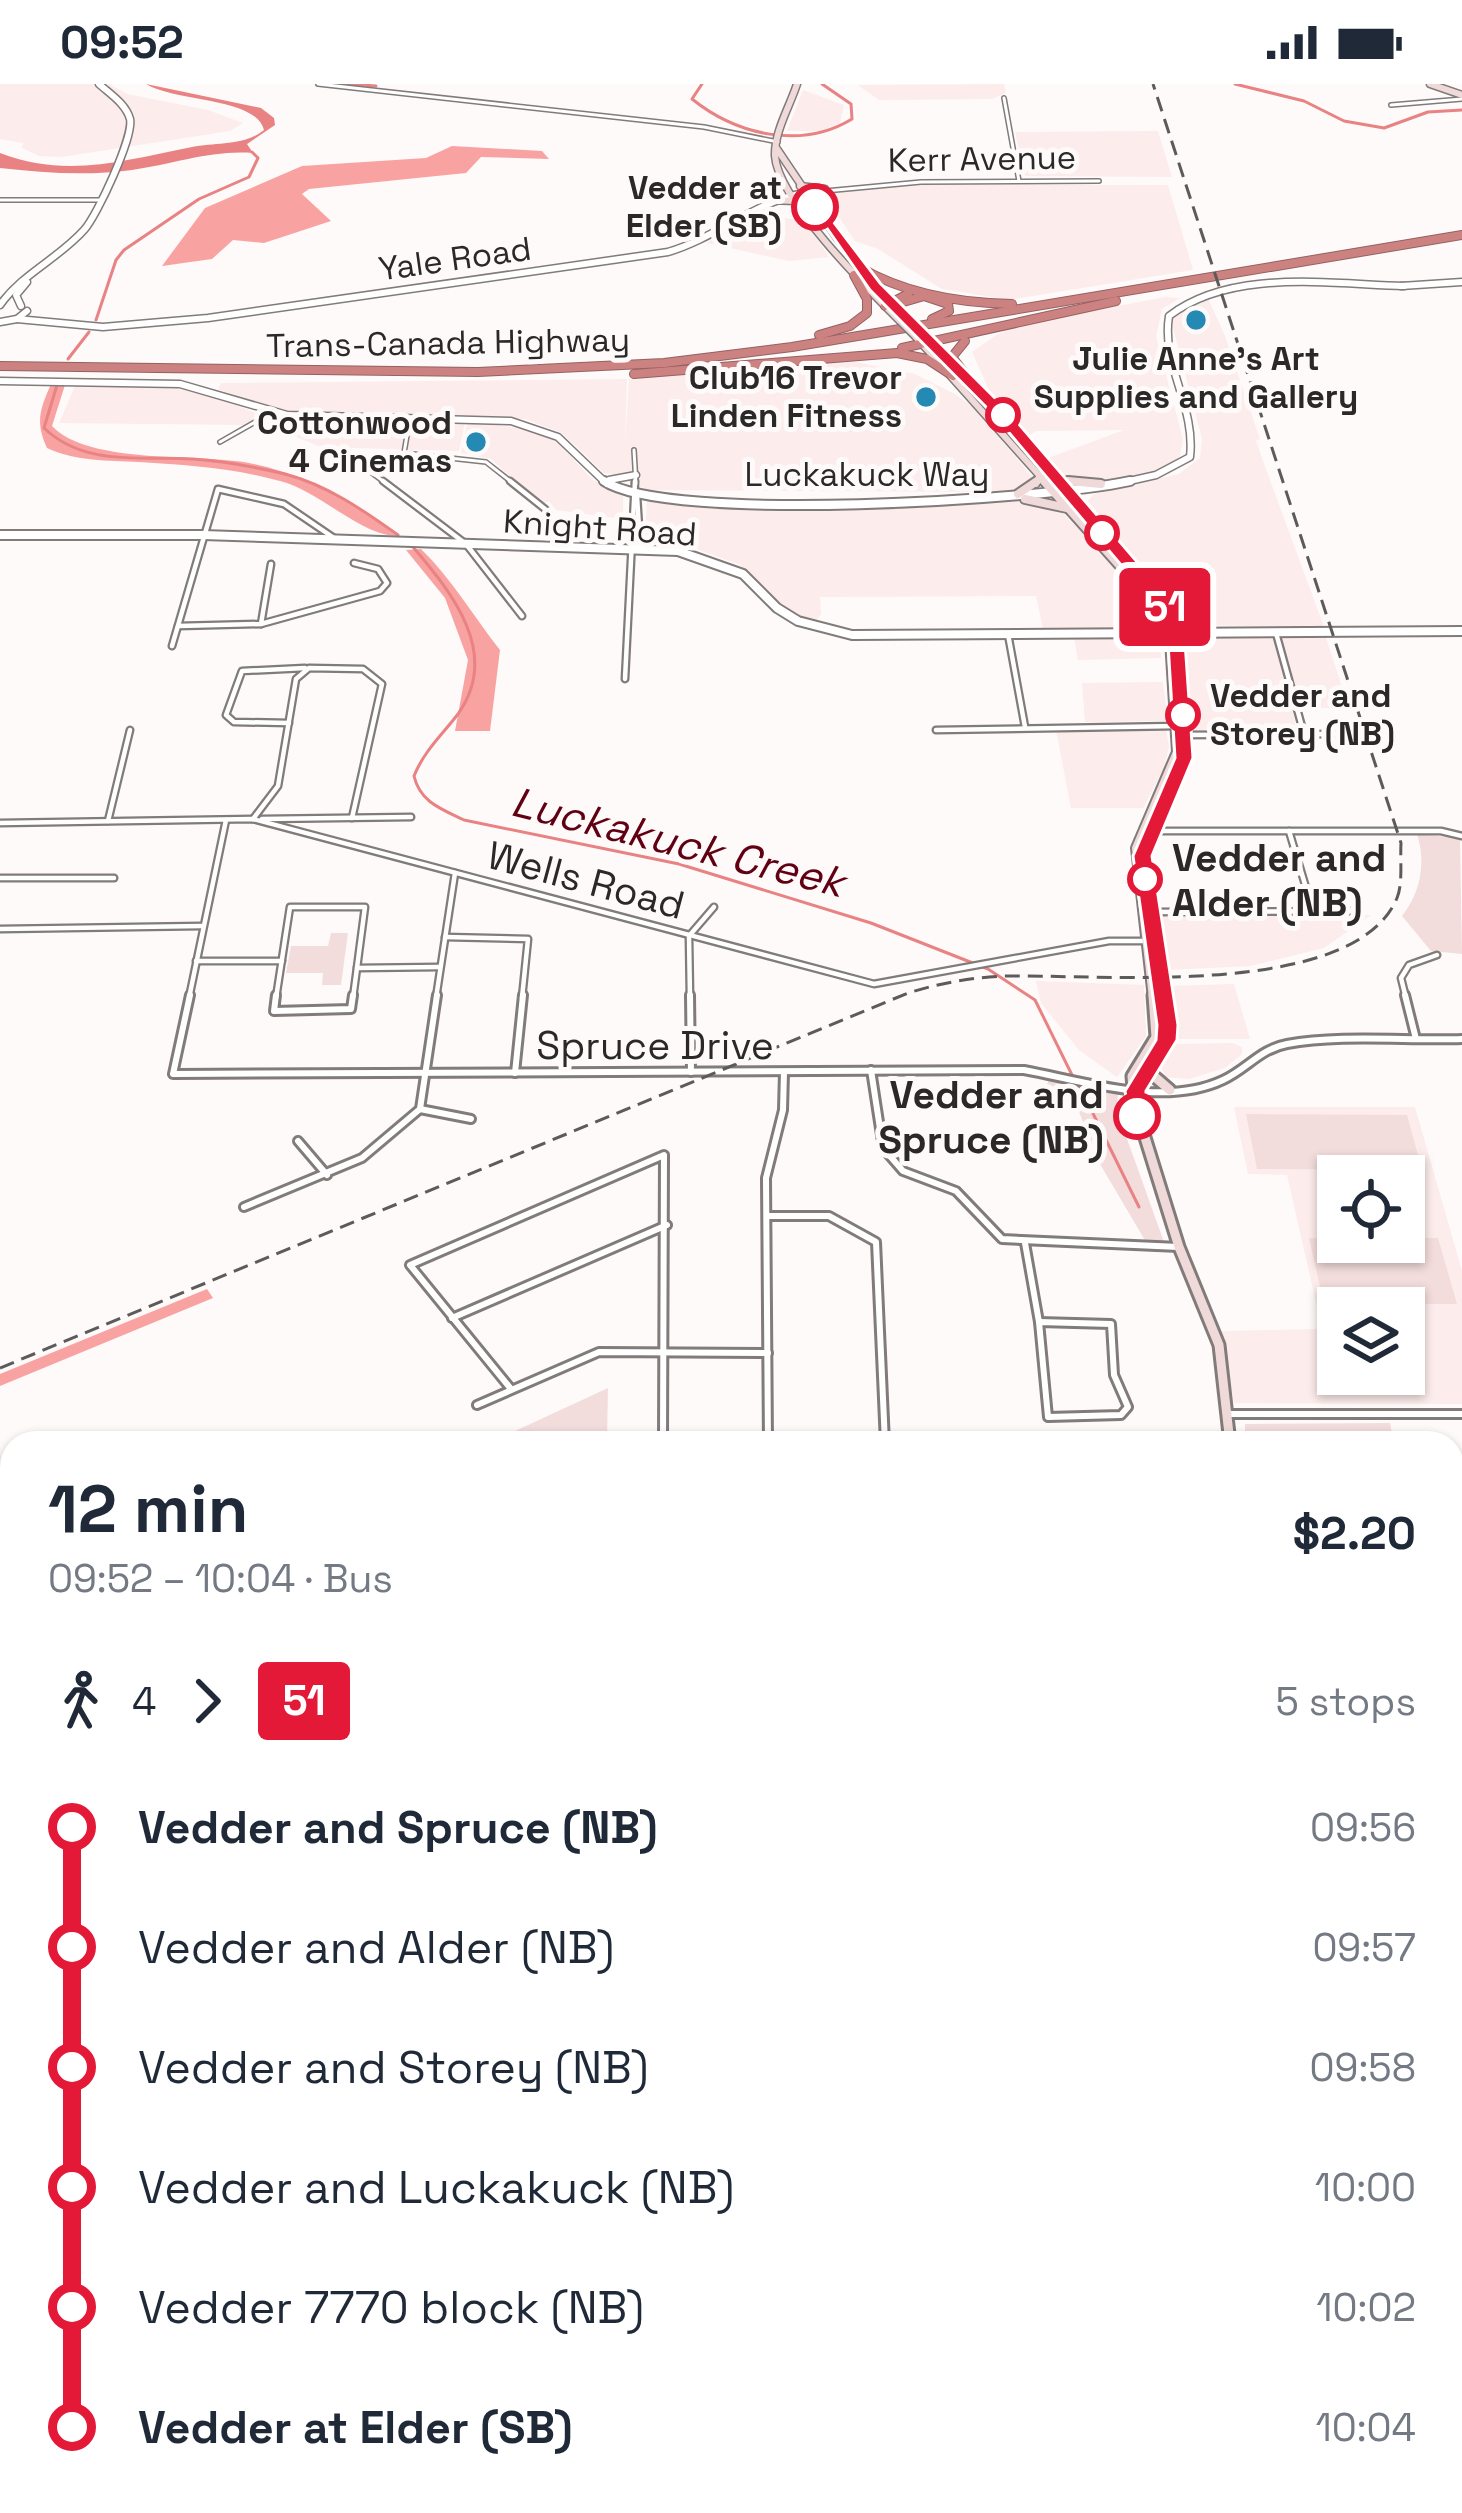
<!DOCTYPE html>
<html lang="en">
<head>
<meta charset="utf-8">
<style>
  body { margin:0; font-family:"Space Grotesk",sans-serif; background:#f6f6f7; color:#1f2937; height:100vh; display:flex; flex-direction:column; font-size:45px; white-space:nowrap }
  * { box-sizing:border-box; margin:0 }
  p { font-size:39px; color:#747a83 }
  .icon { flex:none; width:66px; height:66px; fill:none; stroke:currentColor; stroke-width:2; stroke-linecap:round; stroke-linejoin:round }
  .map { position:relative; flex:1; overflow:hidden }
  .panel { position:absolute; left:0px; top:1347px; width:1464px; height:1083px; display:flex; flex-direction:column; background:#fff; border-radius:36px 36px 0 0; box-shadow:0 3px 9px #0004 }
  .panel>* { flex:none }
  .badge { padding:0 24px; border-radius:9px; font-size:42px; line-height:78px }
  .fabs { position:absolute; left:1317px; top:1071px; display:grid; gap:24px }
  .fabs a { display:grid; place-items:center; width:108px; height:108px; border-radius:0px; background:#fff; box-shadow:0 3px 9px #0004; font-size:60px }
  .map>.badge { position:absolute; translate:-50% -50%; box-shadow:0 0 0 6px #fff }
  .legs { display:flex; align-items:center; gap:18px; height:132px; padding:0 48px; font-size:39px }
  .legs p { margin-inline-start:auto }
  .head { display:flex; align-items:center; justify-content:space-between; height:204px; padding:0 48px }
  h1 { font-size:66px; font-weight:800; line-height:90px }
  ul { padding:0 48px; list-style:none }
  li { display:flex; align-items:center; gap:42px; height:120px; font-size:45px }
  li i { display:grid; place-items:center; width:18px; height:100%; margin:0 15px; background:currentColor }
  li i::after { content:''; width:30px; height:30px; margin:-15px; border:9px solid; border-radius:50%; background:#fff }
  li p { margin-inline-start:auto }
  li:first-child i { background:linear-gradient(#0000 50%,currentColor 0) }
  li:last-child i { background:linear-gradient(currentColor 50%,#0000 0) }
  .status { display:flex; justify-content:space-between; align-items:center; height:84px; padding:0 60px; background:#fff; direction:ltr }
  .status svg { height:33px; fill:currentColor }
  .map>svg:first-child { display:block }
  .built { fill:#fceceb; fill-rule:evenodd }
  .green { fill:#f3dddc }
  .forest { fill:#f8a3a2 }
  .water { fill:#e98282 }
  .lines { fill:none; stroke-linecap:round; stroke-linejoin:round }
  .stream { stroke:#e98282; stroke-width:3 }
  .minor-far3-casing { stroke:#817b7a; stroke-width:6 }
  .minor-far2-casing { stroke:#817b7a; stroke-width:9 }
  .minor-far1-casing { stroke:#817b7a; stroke-width:12 }
  .minor-casing { stroke:#817b7a; stroke-width:14 }
  .tertiary-far2-casing { stroke:#817b7a; stroke-width:9 }
  .tertiary-far1-casing { stroke:#817b7a; stroke-width:12 }
  .tertiary-casing { stroke:#817b7a; stroke-width:18 }
  .secondary-far3-casing { stroke:#817b7a; stroke-width:9 }
  .secondary-far2-casing { stroke:#817b7a; stroke-width:12 }
  .secondary-far1-casing { stroke:#817b7a; stroke-width:15 }
  .secondary-casing { stroke:#817b7a; stroke-width:18 }
  .motorway-casing { stroke:#946262; stroke-width:10 }
  .minor-far3 { stroke:#fff; stroke-width:3 }
  .minor-far2 { stroke:#fff; stroke-width:4.5 }
  .minor-far1 { stroke:#fff; stroke-width:6 }
  .minor { stroke:#fff; stroke-width:8 }
  .tertiary-far2 { stroke:#fff; stroke-width:6 }
  .tertiary-far1 { stroke:#fff; stroke-width:8 }
  .tertiary { stroke:#fff; stroke-width:12 }
  .secondary-far3 { stroke:#f0dad9; stroke-width:6 }
  .secondary-far2 { stroke:#f0dad9; stroke-width:8 }
  .secondary-far1 { stroke:#f0dad9; stroke-width:9 }
  .secondary { stroke:#f0dad9; stroke-width:12 }
  .motorway { stroke:#cc8281; stroke-width:8 }
  .rail { stroke:#5d5a5a; stroke-width:3; stroke-dasharray:15 8; stroke-linecap:butt }
  .secondary-bridge-casing { stroke:#817b7a; stroke-width:9; stroke-linecap:butt }
  .secondary-bridge { stroke:#f0dad9; stroke-width:6 }
  .line-1 { fill:#e31937; stroke:#fff; stroke-width:3 }
  .stop-1-dot { fill:#fff; stroke:#e31937; stroke-width:6 }
  .poi-dot { fill:#258ab3; stroke:#fefafa; stroke-width:4.5 }
  .labels { text-anchor:middle; dominant-baseline:central; stroke-width:10; stroke-linejoin:round; paint-order:stroke }
  .far-street-label { font-size:33px; fill:#2b2828; stroke:#fefafa }
  .far-stop-label { font-size:33px; font-weight:bold; fill:#2b2828; stroke:#fefafa; text-anchor:end }
  .far-poi-label { font-size:33px; font-weight:bold; fill:#2b2828; stroke:#fefafa; text-anchor:end }
  .stop-label { font-size:39px; font-weight:bold; fill:#2b2828; stroke:#fefafa; text-anchor:start }
  .street-label { font-size:39px; fill:#2b2828; stroke:#fefafa }
  .water-label { font-size:42px; font-style:italic; fill:#600012; stroke:#fefafa }
</style>
</head>
<body>
<div class="status"><b>09:52</b><svg viewBox="0 0 49 12"><path d="M0 12V9h3v3zM5 12V6h3v6zM10 12V3h3v9zM15 12V0h3v12zM26 1h20v11H26zM47 4h2v5h-2z"/></svg></div>
<div class="map">
<svg width="1462" height="2429" viewBox="0 0 1462 2429">
  <rect width="100%" height="100%" fill="#fefafa"/>
  <g class="built">
    <polygon points="0,0 109,0 127,10 208,26 243,39 230,47 61,73 39,72 22,64 23,59 0,55"/>
    <polygon points="1004,0 1006,9 992,15 879,16 858,1"/>
    <polygon points="803,6 844,21 840,39 821,47 787,47"/>
    <polygon points="1158,47 1172,93 1025,92 1015,48"/>
    <polygon points="922,101 1168,101 1193,186 1009,216 942,205 878,165 855,157 827,115 832,109"/>
    <polygon points="753,129 805,137 829,173 789,177 707,159"/>
    <polygon points="1207,212 1225,252 1260,355 1256,356 1263,377 1324,543 1185,541 1088,417 1094,410 1179,390 1200,374 1202,355 1172,240 1174,230"/>
    <polygon points="1165,213 1180,214 1162,225 1156,252 1183,356 1180,372 1167,383 1140,392 1084,399 1066,395 1048,374 1124,346 1036,347 1030,351 990,308 972,268 998,250 1024,240"/>
    <polygon points="814,276 855,278 915,290 955,310 973,323 1036,397 1026,405 1006,408 651,406 630,400 624,392 604,389 562,349 525,335 276,327 218,305 221,299 627,295 625,361 629,295"/>
    <polygon points="76,300 198,305 260,331 246,341 59,339"/>
    <polygon points="272,331 325,336 465,338 459,367 353,364 338,370 262,339"/>
    <polygon points="468,337 540,347 558,359 593,396 623,410 623,435 556,426 549,417 543,420 532,413 491,375 461,369"/>
    <polygon points="647,416 1023,418 1056,423 1112,477 1160,541 1156,545 1043,545 1036,512 820,513 821,530 814,539 788,526 740,481 694,464 645,457"/>
    <polygon points="1325,551 1349,624 1292,624 1296,644 1190,646 1186,552"/>
    <polygon points="1152,552 1161,554 1161,574 1078,576 1074,553"/>
    <polygon points="1163,598 1168,637 1085,638 1082,599"/>
    <polygon points="1166,645 1169,663 1164,684 1143,724 1071,724 1056,646"/>
    <polygon points="1156,831 1371,831 1324,864 1250,882 1166,886"/>
    <polygon points="1036,897 1144,901 1146,952 1117,993 1079,966 1041,919"/>
    <polygon points="1234,900 1250,955 1177,955 1169,902"/>
    <polygon points="1232,959 1242,963 1242,970 1225,984 1189,995 1165,993 1162,984 1176,960"/>
    <path d="M1234 1023H1415L1462 1187V1320L1234 1319 1220 1247 1322 1245 1287 1091 1248 1090ZM1338 1092H1404V1158H1338ZM1338 1224H1404V1290H1338Z"/>
    <polygon points="1452,1698 1462,1701 1462,1957 1452,1957"/>
  </g>
  <g class="green">
    <path d="M1417 750 1460 754 1462 870 1431 867 1402 832C1421 808 1426 778 1417 750Z"/>
    <polygon points="331,849 348,849 341,901 322,901 323,889 286,889 291,862 328,862"/>
    <polygon points="1049,996 1118,1011 1116,1024 1164,1158 1146,1158 1097,1075 1078,1025 1046,1002"/>
    <polygon points="1246,1030 1407,1031 1422,1086 1257,1085"/>
    <polygon points="1309,1154 1404,1158 1404,1154 1438,1154 1457,1220 1324,1220"/>
    <polygon points="608,1304 607,1359 490,1359 491,1358"/>
    <polygon points="1390,1339 1394,1359 1245,1359 1245,1340"/>
    <polygon points="300,2418 717,2418 717,2429 299,2429"/>
  </g>
  <g class="forest">
    <polygon points="452,62 542,67 549,75 481,73 466,89 309,105 302,110 331,137 264,159 233,156 212,175 162,182 205,124 302,82 426,74"/>
    <path d="M51 300 65 301 52 342C89 381 197 369 249 379 303 389 354 419 397 452 362 452 319 407 280 397 233 384 187 381 139 378 107 376 77 378 47 364 35 338 40 325 51 300Z"/>
    <path d="M421 465C452 495 473 532 500 566L490 647H455L468 576 445 514 406 466Z"/>
    <polygon points="207,1205 213,1214 0,1302 0,1290"/>
  </g>
  <path class="water" d="M146 0 261 24 274 34 275 41 247 60 253 69C210 66 175 80 132 86 88 92 44 89 0 84V69C67 95 125 76 192 63 216 58 244 62 264 46 256 13 175 18 146 0Z"/>
  <g class="lines">
    <g class="stream">
      <polyline points="348,0 376,2"/>
      <path d="M702 0 692 15C737 51 801 66 852 35L851 20 822 0"/>
      <polyline points="1235,0 1304,17 1344,37 1384,44 1428,28 1462,26"/>
      <polyline points="96,236 116,176 124,166 199,115 249,93 258,74 252,68"/>
      <polyline points="68,275 89,248"/>
      <path d="M57 301 44 344C85 383 141 372 193 375 224 377 255 383 285 390 327 401 363 426 398 451"/>
      <path d="M413 463C453 510 501 570 458 630 442 651 424 667 414 692 420 718 441 725 464 736L679 780 871 839 988 885 1035 916 1073 993"/>
      <polyline points="1079,1001 1139,1123"/>
    </g>
    <defs>
      <g id="minor-far3">
        <polyline points="318,0 704,43 778,58"/>
        <polyline points="1004,14 1019,97"/>
        <polyline points="1391,21 1462,15"/>
        <polyline points="804,109 921,98 1099,97"/>
        <polyline points="0,116 99,116"/>
        <polyline points="410,334 404,369 486,378 514,400"/>
        <polyline points="220,358 271,329"/>
        <polyline points="634,366 636,400"/>
        <polyline points="368,386 387,400"/>
      </g>
      <g id="minor-far2">
        <polyline points="383,397 466,460 522,532"/>
        <polyline points="510,397 545,425"/>
        <polyline points="633,464 640,459 637,412"/>
        <polyline points="261,540 271,480"/>
        <polyline points="178,542 261,540 380,507 387,499 378,485 354,479"/>
        <polyline points="1276,549 1304,650"/>
        <polyline points="1008,550 1025,643"/>
        <polyline points="172,562 218,405 284,420 334,454"/>
        <polyline points="625,595 635,397"/>
        <polyline points="289,639 234,638 226,631 242,587 305,584"/>
        <polyline points="936,646 1178,642"/>
        <polyline points="1179,651 1335,650"/>
        <polyline points="253,735 278,702 296,595 309,584 363,585 382,600 352,734"/>
        <polyline points="262,735 411,733"/>
        <polyline points="108,737 130,646"/>
        <polyline points="0,739 253,735 874,900 1109,857 1147,857"/>
        <polyline points="1149,747 1441,747 1462,752"/>
        <polyline points="1289,747 1313,827"/>
        <polyline points="0,794 114,794"/>
        <polyline points="1149,828 1352,827"/>
        <polyline points="0,845 202,842"/>
        <polyline points="445,853 528,855 522,914"/>
        <polyline points="196,877 282,877"/>
        <polyline points="357,884 439,883"/>
        <polyline points="189,914 226,736"/>
        <polyline points="276,914 290,823 365,823 353,914"/>
        <polyline points="436,914 455,789"/>
        <polyline points="690,914 689,852 714,823"/>
        <polyline points="1406,914 1401,894 1409,881 1437,871"/>
      </g>
      <g id="minor-far1">
        <path d="M190 911 173 990 1024 986C1084 997 1164 1024 1223 996 1247 985 1260 965 1287 960 1340 950 1408 957 1462 955"/>
        <polyline points="276,911 274,927 351,925 353,911"/>
        <polyline points="690,911 691,988"/>
        <polyline points="1405,911 1416,955"/>
        <polyline points="871,986 883,1064 903,1087 956,1107 1002,1155 1179,1163"/>
        <polyline points="515,989 523,911"/>
        <polyline points="420,1025 471,1035"/>
        <polyline points="298,1057 327,1091"/>
        <polyline points="244,1123 362,1074 420,1025 437,911"/>
        <polyline points="767,1132 829,1132 876,1158 885,1359"/>
        <polyline points="1025,1159 1039,1238"/>
        <polyline points="452,1234 667,1141"/>
        <polygon points="1039,1238 1111,1240 1114,1291 1128,1323 1121,1331 1048,1333"/>
        <polyline points="511,1305 410,1181 664,1071 663,1359"/>
        <polyline points="477,1321 599,1268 768,1269"/>
        <polyline points="1228,1330 1462,1330"/>
        <polyline points="768,1359 766,1094 783,1026 784,988"/>
      </g>
      <g id="minor">
        <polyline points="0,2317 12,2257"/>
        <polyline points="809,2418 814,2429"/>
        <polyline points="1010,2418 1010,2429"/>
        <polyline points="173,2429 175,2418"/>
      </g>
      <g id="tertiary-far2">
        <polyline points="1401,202 1462,198"/>
        <path d="M0 221C23 189 58 175 84 146 97 132 134 52 130 35 126 20 110 10 99 0"/>
        <polyline points="21,222 16,211 27,198"/>
        <path d="M17 235 103 243 208 234 668 168C716 154 754 118 804 109"/>
        <polyline points="0,238 17,235 27,227"/>
        <polyline points="0,297 180,300 287,331 511,337 558,353 607,400"/>
        <polyline points="609,396 636,391"/>
        <path d="M1116 400 1156 391 1190 373C1196 323 1161 281 1169 232 1231 184 1330 200 1404 202"/>
      </g>
      <g id="tertiary-far1">
        <path d="M604 397C668 440 1045 416 1130 397"/>
        <polyline points="0,451 203,451 678,467 743,490 777,524 798,537 852,551 1462,547"/>
      </g>
      <polyline id="tertiary" points="0,1975 12,1975"/>
      <g id="secondary-far3">
        <path d="M797 0C790 22 774 48 775 72 778 116 868 205 900 237"/>
        <polyline points="1430,0 1462,11"/>
        <polyline points="777,65 837,154 908,236"/>
        <polyline points="800,102 825,105"/>
        <polyline points="766,116 797,117"/>
        <polyline points="915,252 1047,400"/>
        <polyline points="926,255 1000,328 1061,400"/>
        <polyline points="1057,396 1101,400"/>
        <polyline points="1036,400 1040,391"/>
      </g>
      <g id="secondary-far2">
        <polyline points="1044,397 1153,519 1170,556 1177,668 1136,764 1153,914"/>
        <polyline points="1059,397 1163,519 1180,555 1184,673 1143,765 1163,914"/>
        <polyline points="1068,397 1101,400"/>
        <polyline points="1018,410 1037,397"/>
        <polyline points="1025,415 1067,424"/>
      </g>
      <g id="secondary-far1">
        <polyline points="1153,911 1156,953 1132,992 1134,1018 1179,1163 1219,1261 1230,1359"/>
        <polyline points="1148,987 1170,1006"/>
        <polyline points="1136,1006 1166,956 1163,911"/>
      </g>
      <g id="secondary">
        <polyline points="1452,1969 1459,1970"/>
        <polyline points="1452,2282 1462,2306"/>
      </g>
      <g id="motorway">
        <path d="M859 183C905 210 959 219 1012 220"/>
        <polyline points="885,222 908,210"/>
        <polyline points="898,226 900,219 924,212 948,220 949,227 932,235"/>
        <polyline points="819,251 850,242 867,229 867,215 854,191"/>
        <polyline points="965,257 952,273 970,296"/>
        <polyline points="902,264 1116,217"/>
        <polyline points="0,282 478,288 664,279 792,263 1462,151"/>
        <polyline points="634,290 897,269 927,275 953,292"/>
      </g>
    </defs>
    <use href="#minor-far3" class="minor-far3-casing"/>
    <use href="#minor-far2" class="minor-far2-casing"/>
    <use href="#minor-far1" class="minor-far1-casing"/>
    <use href="#minor" class="minor-casing"/>
    <use href="#tertiary-far2" class="tertiary-far2-casing"/>
    <use href="#tertiary-far1" class="tertiary-far1-casing"/>
    <use href="#tertiary" class="tertiary-casing"/>
    <use href="#secondary-far3" class="secondary-far3-casing"/>
    <use href="#secondary-far2" class="secondary-far2-casing"/>
    <use href="#secondary-far1" class="secondary-far1-casing"/>
    <use href="#secondary" class="secondary-casing"/>
    <use href="#motorway" class="motorway-casing"/>
    <use href="#minor-far3" class="minor-far3"/>
    <use href="#minor-far2" class="minor-far2"/>
    <use href="#minor-far1" class="minor-far1"/>
    <use href="#minor" class="minor"/>
    <use href="#tertiary-far2" class="tertiary-far2"/>
    <use href="#tertiary-far1" class="tertiary-far1"/>
    <use href="#tertiary" class="tertiary"/>
    <use href="#secondary-far3" class="secondary-far3"/>
    <use href="#secondary-far2" class="secondary-far2"/>
    <use href="#secondary-far1" class="secondary-far1"/>
    <use href="#secondary" class="secondary"/>
    <use href="#motorway" class="motorway"/>
    <path class="rail" d="M0 1284 908 909C940 899 974 893 1007 892 1098 890 1354 916 1397 814 1403 800 1400 775 1401 759L1153 0"/>
    <defs>
      <g id="secondary-bridge">
        <polyline points="908,236 922,251"/>
        <polyline points="900,237 915,252"/>
      </g>
    </defs>
    <use href="#secondary-bridge" class="secondary-bridge-casing"/>
    <use href="#secondary-bridge" class="secondary-bridge"/>
  </g>
  <polygon class="line-1" points="810,120 820,120 880,199 1005,324 1169,515 1184,543 1193,674 1152,772 1178,941 1177,956 1146,1007 1145,1037 1130,1037 1125,1007 1156,956 1157,941 1133,772 1175,674 1167,543 1155,521 994,331 870,206"/>
  <g class="stop-1-dot">
    <circle cx="815" cy="123" r="21"/>
    <circle cx="1003" cy="331" r="15"/>
    <circle cx="1102" cy="449" r="15"/>
    <circle cx="1183" cy="631" r="15"/>
    <circle cx="1145" cy="795" r="15"/>
    <circle cx="1137" cy="1032" r="21"/>
  </g>
  <g class="poi-dot">
    <circle cx="1196" cy="236" r="12"/>
    <circle cx="926" cy="313" r="12"/>
    <circle cx="476" cy="358" r="12"/>
  </g>
  <g class="labels">
    <g class="far-street-label">
      <text transform="translate(982 75) rotate(-1)">Kerr Avenue</text>
      <text transform="translate(455 175) rotate(-8)">Yale Road</text>
      <text transform="translate(448 259) rotate(-1)">Trans-Canada Highway</text>
      <text x="867" y="391">Luckakuck Way</text>
      <text transform="translate(600 444) rotate(4)">Knight Road</text>
    </g>
    <g class="far-stop-label">
      <text x="782" y="104">Vedder at<tspan x="782" dy="38">Elder (SB)</tspan></text>
      <text x="1210" y="612" text-anchor="start">Vedder and<tspan x="1210" dy="38">Storey (NB)</tspan></text>
    </g>
    <g class="far-poi-label">
      <text x="1196" y="275" text-anchor="middle">Julie Anne's Art<tspan x="1196" dy="38">Supplies and Gallery</tspan></text>
      <text x="902" y="294">Club16 Trevor<tspan x="902" dy="38">Linden Fitness</tspan></text>
      <text x="452" y="339">Cottonwood<tspan x="452" dy="38">4 Cinemas</tspan></text>
    </g>
    <g class="stop-label">
      <text x="1172" y="773">Vedder and<tspan x="1172" dy="45">Alder (NB)</tspan></text>
      <text x="1104" y="1010" text-anchor="end">Vedder and<tspan x="1104" dy="45">Spruce (NB)</tspan></text>
    </g>
    <g class="street-label">
      <text transform="translate(586 796) rotate(15)">Wells Road</text>
      <text x="655" y="961">Spruce Drive</text>
    </g>
    <g class="water-label">
      <text transform="translate(678 758) rotate(14)">Luckakuck Creek</text>
    </g>
  </g>
</svg>
<div class="fabs">
<a><svg class="icon" aria-label="locate" viewBox="0 0 24 24"><circle cx="12" cy="12" r="6"/><path d="M12 2v4M12 18v4M2 12h4M18 12h4"/></svg></a>
<a><svg class="icon" aria-label="layers" viewBox="0 0 24 24"><path d="M12 4l9 5-9 5-9-5zM3 14l9 5 9-5"/></svg></a>
</div>
<b class="badge" style="left:1165px;top:523px;background:#e31937;color:#fff">51</b>
<section class="panel">
<div class="head"><div><h1>12 min</h1><p>09:52 – 10:04 · Bus</p></div><b>$2.20</b></div>
<div class="legs"><svg class="icon" aria-label="walk" viewBox="0 0 24 24"><circle cx="13" cy="4" r="2"/><path d="M13 8l-2 6 4 7M11 14l-3 7M7 12l3-4h3l4 4"/></svg>4<svg class="icon" aria-label="forward" viewBox="0 0 24 24"><path d="M9 5l7 7-7 7"/></svg><b class="badge" style="background:#e31937;color:#fff">51</b><p>5 stops</p></div>
<ul>
<li><i style="color:#e31937"></i><b>Vedder and Spruce (NB)</b><p>09:56</p></li>
<li><i style="color:#e31937"></i><span>Vedder and Alder (NB)</span><p>09:57</p></li>
<li><i style="color:#e31937"></i><span>Vedder and Storey (NB)</span><p>09:58</p></li>
<li><i style="color:#e31937"></i><span>Vedder and Luckakuck (NB)</span><p>10:00</p></li>
<li><i style="color:#e31937"></i><span>Vedder 7770 block (NB)</span><p>10:02</p></li>
<li><i style="color:#e31937"></i><b>Vedder at Elder (SB)</b><p>10:04</p></li>
</ul>
</section>
</div>
</body>
</html>
